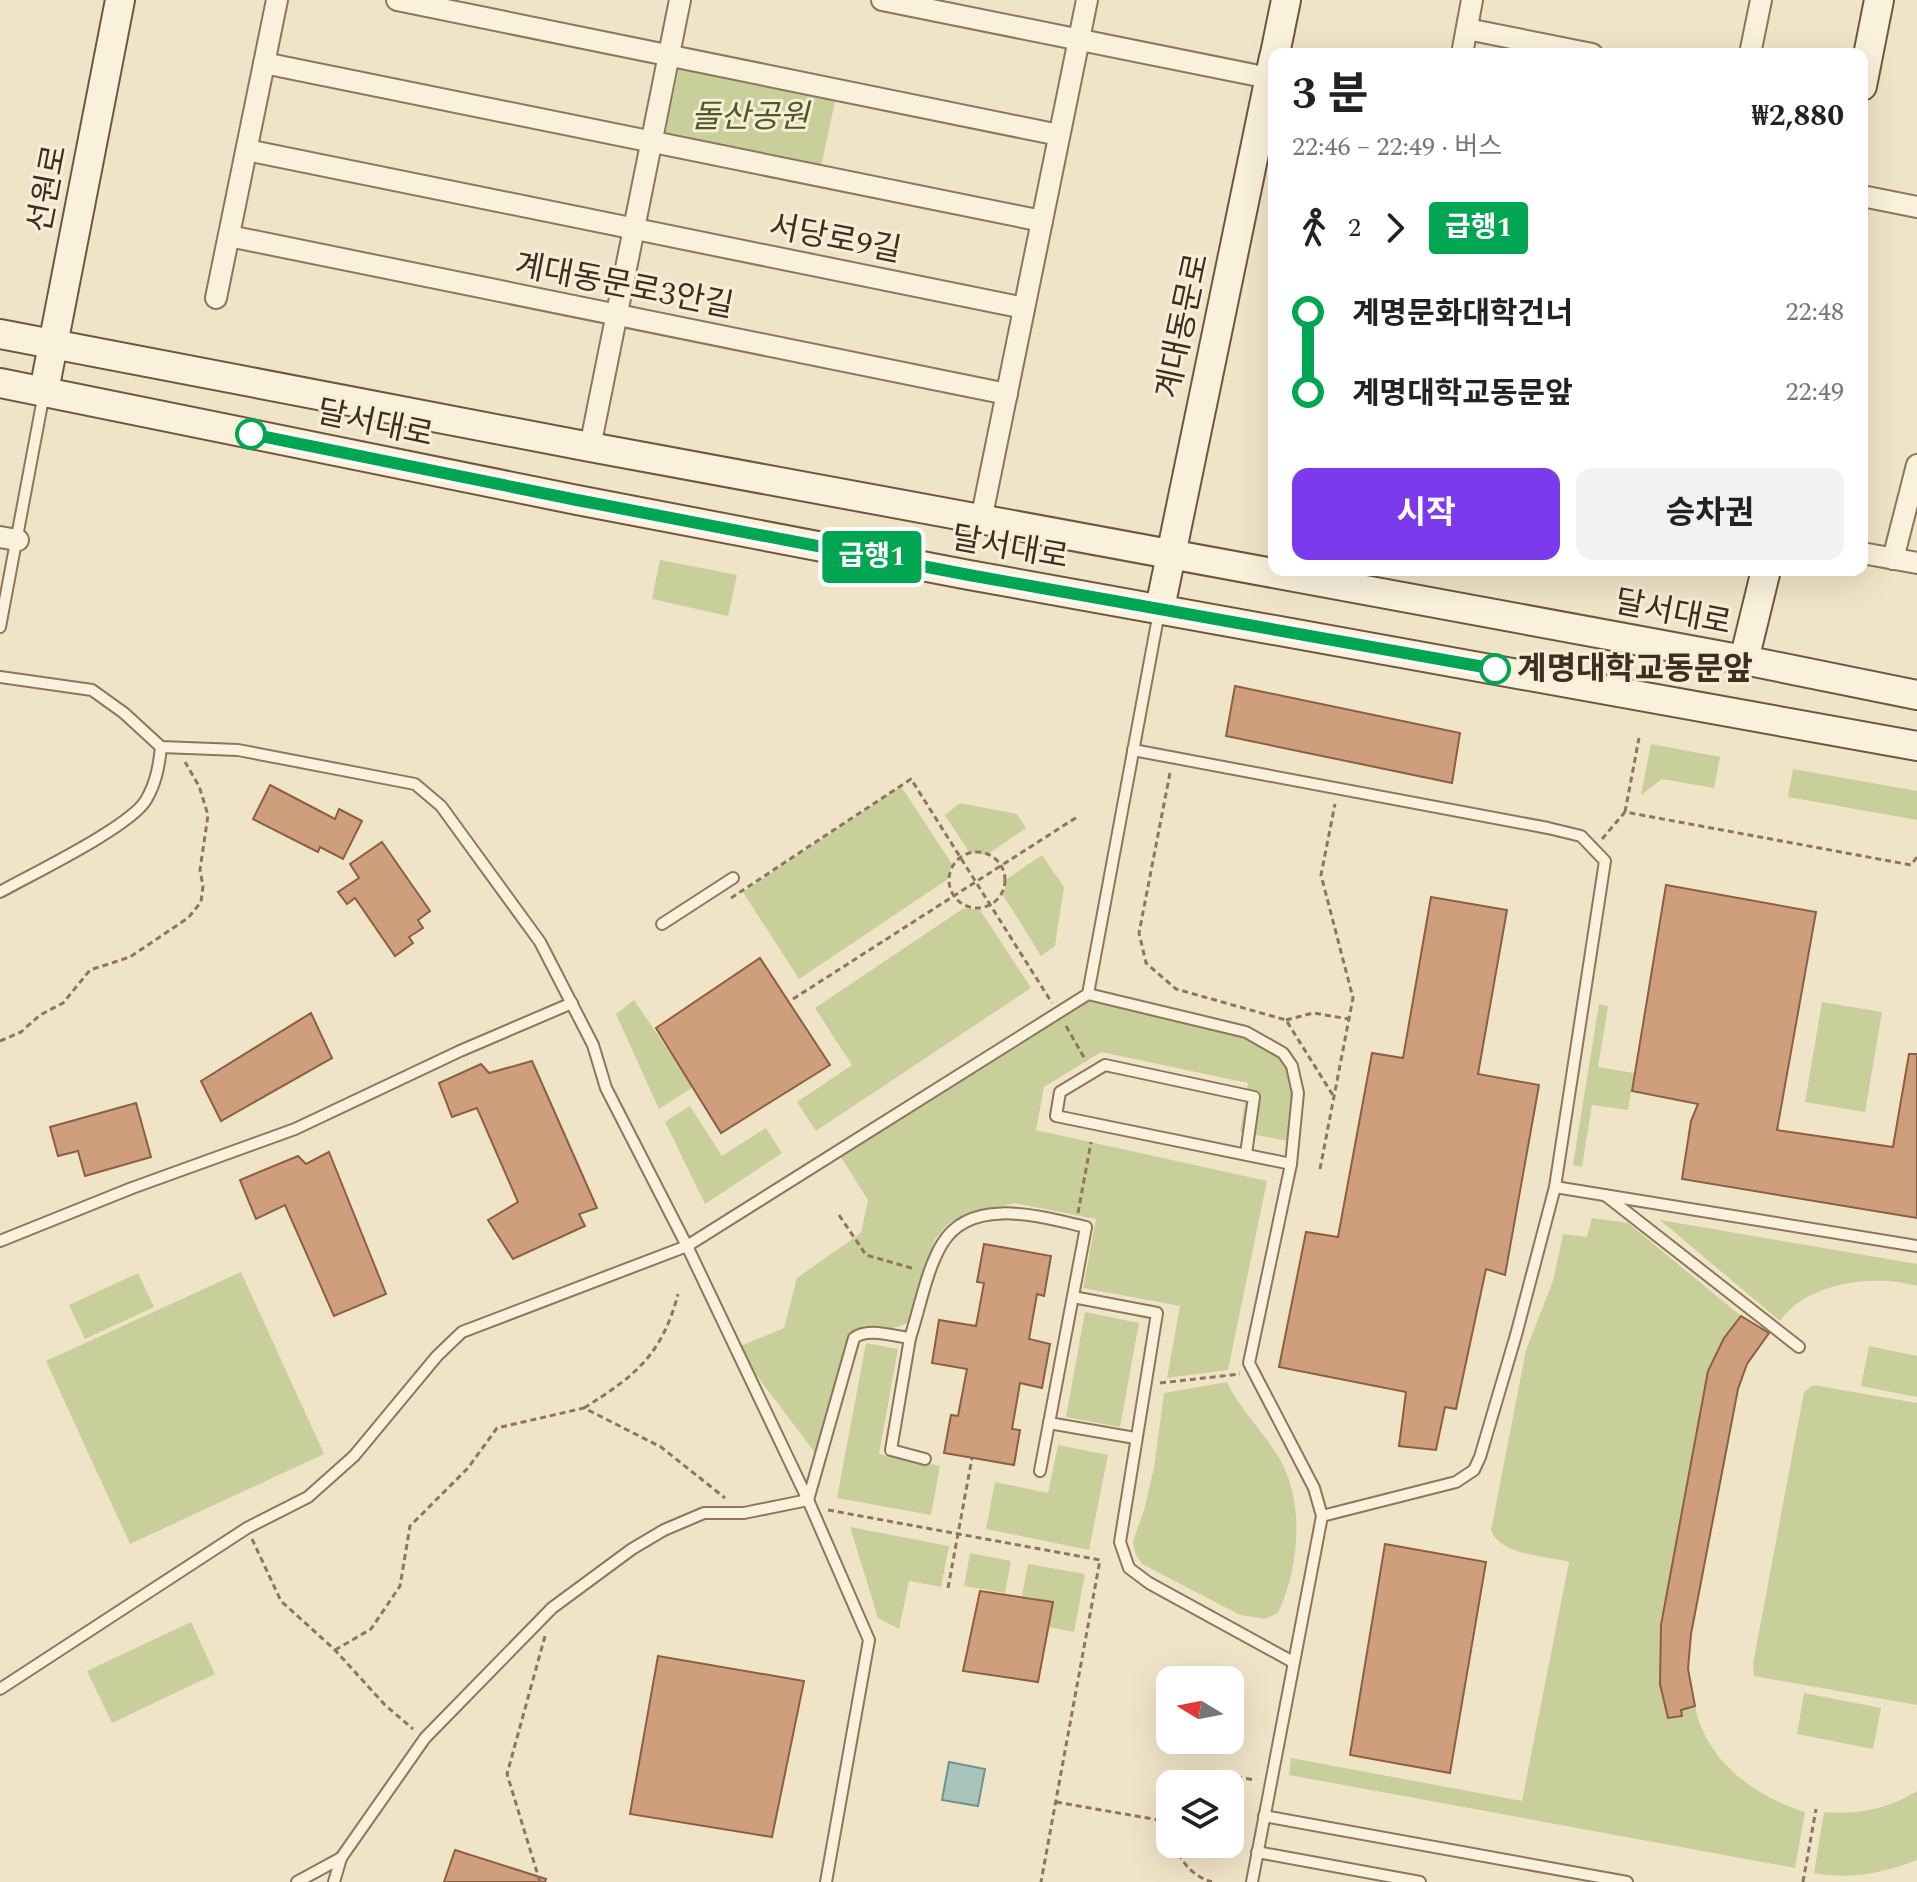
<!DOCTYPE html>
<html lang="ko">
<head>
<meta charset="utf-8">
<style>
  body { margin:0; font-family:Spectral,"Noto Sans KR",serif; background:#f2f2f2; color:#222; height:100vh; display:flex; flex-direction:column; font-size:30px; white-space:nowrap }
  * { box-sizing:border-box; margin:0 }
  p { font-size:26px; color:#767676 }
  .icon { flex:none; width:44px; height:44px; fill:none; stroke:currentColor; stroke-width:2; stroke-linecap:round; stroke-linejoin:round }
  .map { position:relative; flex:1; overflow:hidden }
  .side { position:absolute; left:1268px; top:48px; width:600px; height:528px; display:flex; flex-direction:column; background:#fff; border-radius:16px; box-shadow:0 8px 32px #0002 }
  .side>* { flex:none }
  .badge { padding:0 16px; border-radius:6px; font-size:28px; line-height:52px }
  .needle { width:52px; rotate:280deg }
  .buttons { position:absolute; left:1156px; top:1666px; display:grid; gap:16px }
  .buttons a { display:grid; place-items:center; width:88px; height:88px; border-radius:16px; background:#fff; box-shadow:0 8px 32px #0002; font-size:40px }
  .map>.badge { position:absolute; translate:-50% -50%; box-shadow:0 0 0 4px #fff }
  .legs { display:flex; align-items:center; gap:12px; height:88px; padding:0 24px; font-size:26px }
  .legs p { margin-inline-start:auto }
  .overview { display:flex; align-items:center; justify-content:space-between; height:136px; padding:0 24px }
  h1 { font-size:44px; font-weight:700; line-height:60px }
  .button { display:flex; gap:16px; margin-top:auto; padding:16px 24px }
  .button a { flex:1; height:92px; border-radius:16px; background:#7c3aed; color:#fff; font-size:32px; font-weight:700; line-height:92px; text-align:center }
  .button a+a { background:#f2f2f2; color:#222 }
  ul { padding:0 24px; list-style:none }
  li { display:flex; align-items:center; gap:28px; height:80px; font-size:30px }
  li i { display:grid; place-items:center; width:12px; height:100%; margin:0 10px; background:currentColor }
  li i::after { content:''; width:20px; height:20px; margin:-10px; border:6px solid; border-radius:50%; background:#fff }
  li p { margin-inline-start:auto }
  li:first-child i { background:linear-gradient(#0000 50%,currentColor 0) }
  li:last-child i { background:linear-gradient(currentColor 50%,#0000 0) }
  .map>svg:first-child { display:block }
  .green { fill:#c9cf9b }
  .water { fill:#a9c4bc; stroke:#6f938a; stroke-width:2 }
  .building { fill:#cf9f7d; stroke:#8d5f41; stroke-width:2 }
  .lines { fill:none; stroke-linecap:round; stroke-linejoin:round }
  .lane-casing { stroke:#8d765c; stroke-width:14 }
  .street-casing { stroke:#8d765c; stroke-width:24 }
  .secondary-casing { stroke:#6f573f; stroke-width:32 }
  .path { stroke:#8d765c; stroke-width:3; stroke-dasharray:6 4; stroke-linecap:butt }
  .lane { stroke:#faf1dc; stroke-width:10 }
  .street { stroke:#faf1dc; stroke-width:20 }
  .secondary { stroke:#faf1dc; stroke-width:28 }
  .line-1-casing { stroke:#fff; stroke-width:18 }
  .line-1 { stroke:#00a651; stroke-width:12 }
  .stop-1-dot { fill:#fff; stroke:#00a651; stroke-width:4 }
  .labels { text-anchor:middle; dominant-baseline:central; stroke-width:6; stroke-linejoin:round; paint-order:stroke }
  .park-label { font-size:32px; font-style:italic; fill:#4d5a26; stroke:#f7eed8 }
  .street-label { font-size:32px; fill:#3d2e20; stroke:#f7eed8 }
  .stop-label { font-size:32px; font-weight:bold; fill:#3d2e20; stroke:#f7eed8; text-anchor:start }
</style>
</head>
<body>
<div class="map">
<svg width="1917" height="1882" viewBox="0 0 1917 1882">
  <rect width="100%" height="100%" fill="#f0e4c8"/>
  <g class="green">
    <polygon points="680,64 836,97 820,171 664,138"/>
    <polygon points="660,560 737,575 728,616 652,599"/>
    <polygon points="1651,744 1720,757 1714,788 1662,779 1641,795"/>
    <polygon points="1793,769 1917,791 1917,820 1788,797"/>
    <polygon points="901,786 952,864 948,879 799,979 743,892"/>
    <polygon points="960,803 1017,814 1026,828 987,855 969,852 945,815"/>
    <polygon points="1042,855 1064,887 1055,946 1041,956 1003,895 1007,879"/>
    <polygon points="964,908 980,910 1031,988 816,1131 797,1102 852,1065 815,1008"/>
    <path d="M1088 994 1246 1032 1283 1053 1298 1093 1293 1142 1240 1132 1248 1083 1101 1052 1044 1087 1036 1130 1267 1181 1228 1370 1167 1378 1180 1306 1083 1288 1096 1219 1014 1203 958 1219 948 1224 935 1239 914 1318C897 1333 871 1326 856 1346L822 1462 736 1348 784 1328 797 1278 861 1233 868 1200 837 1151Z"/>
    <polygon points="634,1000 693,1087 659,1109 616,1014"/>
    <polygon points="1822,1002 1882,1012 1865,1112 1805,1102"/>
    <polygon points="1599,1004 1608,1006 1598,1067 1634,1073 1628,1110 1592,1105 1582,1167 1573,1165"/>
    <polygon points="690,1106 722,1156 766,1128 782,1153 705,1204 665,1122"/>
    <path d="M1592 1218 1628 1223 1741 1316 1724 1338 1708 1371 1661 1625 1660 1684 1669 1718 1681 1716V1710L1695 1706C1706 1761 1754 1796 1805 1812L1795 1868 1289 1775 1291 1758 1522 1801 1569 1562C1546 1555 1500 1556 1491 1530L1526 1350 1553 1281 1563 1234 1587 1237Z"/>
    <path d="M1660 1220 1917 1264V1286C1874 1274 1808 1282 1780 1321Z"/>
    <polygon points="241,1272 324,1454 130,1544 46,1361"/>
    <polygon points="138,1273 154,1307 85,1339 69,1305"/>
    <polygon points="1085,1312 1139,1323 1120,1427 1066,1417"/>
    <polygon points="866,1343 898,1349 879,1454 940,1466 931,1515 837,1498"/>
    <polygon points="1869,1346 1917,1356 1917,1397 1861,1386"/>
    <path d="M1227 1382C1240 1409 1260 1428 1276 1453 1306 1498 1300 1565 1278 1613L1265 1619 1240 1615 1142 1564 1135 1553 1133 1541 1144 1510 1154 1468 1164 1393Z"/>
    <polygon points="1813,1385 1917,1403 1917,1705 1754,1676 1753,1664 1804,1392"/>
    <polygon points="1058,1445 1108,1455 1089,1550 986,1529 995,1482 1048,1493"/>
    <polygon points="850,1527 949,1546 941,1587 909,1581 899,1629 878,1618"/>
    <polygon points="970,1553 1011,1561 1005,1593 964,1586"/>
    <polygon points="1028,1564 1085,1574 1074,1632 1049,1627 1053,1602 1022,1596"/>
    <polygon points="191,1622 215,1674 112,1723 87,1671"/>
    <polygon points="1804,1693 1881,1708 1873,1749 1797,1734"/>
    <path d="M1917 1791V1860C1882 1873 1851 1880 1814 1873L1824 1812C1857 1815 1889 1809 1917 1791Z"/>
  </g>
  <polygon class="water" points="949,1762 985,1769 978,1806 942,1800"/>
  <g class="building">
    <polygon points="1235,686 1460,733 1452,783 1226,736"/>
    <polygon points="270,785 335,819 339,809 362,821 343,859 320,847 318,852 253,819"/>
    <polygon points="382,842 430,911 418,920 423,928 409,937 413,943 395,956 355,898 347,904 338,892 359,878 350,864"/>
    <polygon points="1666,885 1816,912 1777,1130 1893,1147 1909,1054 1917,1054 1917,1218 1682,1179 1691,1121 1698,1104 1632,1091"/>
    <polygon points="1431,897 1507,910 1478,1074 1539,1085 1505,1275 1486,1269 1456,1409 1445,1407 1436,1450 1399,1446 1406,1392 1279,1367 1306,1232 1338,1237 1372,1053 1403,1058"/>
    <polygon points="760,958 830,1065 721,1133 656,1028"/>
    <polygon points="311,1013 332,1058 221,1121 201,1081"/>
    <polygon points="532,1061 597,1208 579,1214 585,1226 513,1259 488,1220 518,1202 477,1108 452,1117 439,1083 481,1064 489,1073"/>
    <polygon points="136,1103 151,1157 85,1176 78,1151 58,1156 50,1127"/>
    <polygon points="329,1152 386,1294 334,1316 285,1205 256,1219 240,1180 298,1156 306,1164"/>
    <polygon points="984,1244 1051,1256 1044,1296 1037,1294 1029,1339 1050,1344 1042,1388 1020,1383 1012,1429 1020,1430 1014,1465 944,1453 951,1415 958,1416 967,1369 932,1363 939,1320 976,1326 984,1283 977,1282"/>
    <polygon points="1741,1316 1769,1333 1747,1364 1738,1389 1691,1634 1688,1669 1695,1706 1681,1710 1682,1716 1668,1718 1660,1684 1661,1625 1708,1371 1724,1338"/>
    <polygon points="1385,1544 1486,1562 1450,1773 1350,1755"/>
    <polygon points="980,1591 1053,1602 1038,1682 963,1671"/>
    <polygon points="658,1656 804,1681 772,1837 630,1814"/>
    <polygon points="455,1850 546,1879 545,1882 444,1882"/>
  </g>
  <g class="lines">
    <defs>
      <g id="lane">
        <polyline points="1159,612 1088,994 1246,1032 1283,1053 1292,1066 1298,1093 1291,1164 1249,1363 1314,1488 1322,1516 1252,1882"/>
        <polyline points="0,627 44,393"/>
        <polyline points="0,677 92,690 124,713 161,747 238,750 415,784 441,806 540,942 593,1045 606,1088 687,1246 808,1500 869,1640 826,1882"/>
        <polyline points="1133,750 1548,828 1581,836 1605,861 1555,1187 1516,1335 1480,1457 1474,1470 1456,1482 1322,1516"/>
        <path d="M0 892C32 874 130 827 146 800 156 783 159 766 161 747"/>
        <polyline points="662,924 733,878"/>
        <polyline points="1246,1154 1254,1097 1105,1065 1060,1092 1056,1116 1291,1164"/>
        <polyline points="1555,1187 1917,1246"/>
        <polyline points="1605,1195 1799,1347"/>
        <polyline points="0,1241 132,1188 295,1129 460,1051 572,1003"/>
        <polyline points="1073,1297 1157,1313 1120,1542 1129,1568 1149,1583 1293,1662"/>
        <polyline points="910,1338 891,1450 925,1459"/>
        <polyline points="1049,1423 1135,1438"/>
        <polyline points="0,1689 247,1528 308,1497 354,1456 437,1356 462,1332 687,1246 1088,994"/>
        <polyline points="1264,1816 1627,1882"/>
        <polyline points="1257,1852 1420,1882"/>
        <path d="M297 1882 341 1858 425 1738 552 1608 632 1549 664 1530 704 1513H744L808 1500 854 1338C867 1327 893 1336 910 1338 920 1308 926 1271 942 1244 971 1195 1042 1217 1086 1227L1040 1471"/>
        <polyline points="334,1882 341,1858"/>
      </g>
      <g id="street">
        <polyline points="397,0 1059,135"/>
        <polyline points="882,0 1274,79"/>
        <polyline points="1467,29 1592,54"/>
        <polyline points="1462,54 1472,0"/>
        <polyline points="1750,54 1761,0"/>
        <polyline points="264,63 1042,221"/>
        <polyline points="247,150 1024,308"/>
        <polyline points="1862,196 1917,207"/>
        <polyline points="229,236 1007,394"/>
        <polyline points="216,298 277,0"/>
        <polyline points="590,447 680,0"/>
        <polyline points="981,520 1087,0"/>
        <polyline points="0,537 18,540"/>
        <polyline points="1862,553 1917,563"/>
        <polyline points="1893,559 1917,465"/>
      </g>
      <g id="secondary">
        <polyline points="1275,54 1286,0"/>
        <polyline points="1862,86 1879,0"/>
        <polyline points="0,334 590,447 1744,660 1917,695"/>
        <polyline points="0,383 577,500 969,575 1917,746"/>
        <polyline points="44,391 120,0"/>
        <polyline points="1160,608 1274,57"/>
        <polyline points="1744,660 1766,570"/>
      </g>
    </defs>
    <use href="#lane" class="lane-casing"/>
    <use href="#street" class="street-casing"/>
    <use href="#secondary" class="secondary-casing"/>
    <g class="path">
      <polyline points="1170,773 1139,933 1146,963 1176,989 1286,1020 1334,1097"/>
      <polyline points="1625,812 1639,738"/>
      <polyline points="1602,839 1625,812 1911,865 1917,857"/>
      <circle cx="977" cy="880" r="28"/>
      <polyline points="731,898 911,779 1052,1003"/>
      <polyline points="793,999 1077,817"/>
      <polyline points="1286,1020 1313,1013 1349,1019"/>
      <polyline points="1066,1026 1086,1061"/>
      <polyline points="0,1041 21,1032 40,1015 63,1003 90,970 130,957 188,918 201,902 203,886 200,870 208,815 199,786 185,762"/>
      <polyline points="1320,1169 1353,998 1321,875 1335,804"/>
      <polyline points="1078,1213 1091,1142"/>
      <polyline points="839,1215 866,1255 915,1269"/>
      <polyline points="1160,1383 1240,1374"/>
      <path d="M584 1408C635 1376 662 1355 678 1294"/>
      <polyline points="828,1510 1100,1560 1041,1882"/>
      <polyline points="252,1539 281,1601 335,1650 385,1705 413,1729"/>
      <polyline points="948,1588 972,1458"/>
      <polyline points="335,1650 371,1629 400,1586 410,1526 468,1468 497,1428 584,1408 661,1447 725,1498"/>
      <polyline points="1198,1784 1221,1775 1256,1780"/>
      <polyline points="1056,1802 1170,1822"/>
      <path d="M1175 1844C1181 1863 1193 1876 1212 1882"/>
      <polyline points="540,1882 507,1774 545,1636"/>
      <polyline points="1803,1882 1816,1809"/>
    </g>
    <use href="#lane" class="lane"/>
    <use href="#street" class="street"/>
    <use href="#secondary" class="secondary"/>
  </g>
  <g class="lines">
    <defs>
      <polyline id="line-1" points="251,434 577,500 969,575 1495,669"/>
    </defs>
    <use href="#line-1" class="line-1-casing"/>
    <use href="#line-1" class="line-1"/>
  </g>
  <g class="stop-1-dot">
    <circle cx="251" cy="434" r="14"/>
    <circle cx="1495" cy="669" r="14"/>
  </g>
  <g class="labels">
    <g class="park-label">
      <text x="750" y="117">돌산공원</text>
    </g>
    <g class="street-label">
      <text transform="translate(48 189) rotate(-79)">선원로</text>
      <text transform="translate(835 239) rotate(11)">서당로9길</text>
      <text transform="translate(624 286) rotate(11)">계대동문로3안길</text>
      <text transform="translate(1183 326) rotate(-78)">계대동문로</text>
      <text transform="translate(375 424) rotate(12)">달서대로</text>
      <text transform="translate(1010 548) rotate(10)">달서대로</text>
      <text transform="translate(1673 613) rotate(11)">달서대로</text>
    </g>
    <g class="stop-label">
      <text x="1517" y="669">계명대학교동문앞</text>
    </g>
  </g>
</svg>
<div class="buttons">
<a><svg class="needle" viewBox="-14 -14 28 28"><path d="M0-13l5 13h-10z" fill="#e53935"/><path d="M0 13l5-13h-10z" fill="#767676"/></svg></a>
<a><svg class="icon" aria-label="layers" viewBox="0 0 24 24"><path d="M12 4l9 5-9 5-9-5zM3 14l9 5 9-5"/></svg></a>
</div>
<b class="badge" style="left:872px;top:557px;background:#00a651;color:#fff">급행1</b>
<section class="side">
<div class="overview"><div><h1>3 분</h1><p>22:46 – 22:49 · 버스</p></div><b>₩2,880</b></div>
<div class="legs"><svg class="icon" aria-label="walk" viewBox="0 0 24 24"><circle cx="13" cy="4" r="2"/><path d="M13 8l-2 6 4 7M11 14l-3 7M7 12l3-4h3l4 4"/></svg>2<svg class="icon" aria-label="forward" viewBox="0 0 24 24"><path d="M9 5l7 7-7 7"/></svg><b class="badge" style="background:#00a651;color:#fff">급행1</b></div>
<ul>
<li><i style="color:#00a651"></i><b>계명문화대학건너</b><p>22:48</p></li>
<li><i style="color:#00a651"></i><b>계명대학교동문앞</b><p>22:49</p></li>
</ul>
<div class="button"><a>시작</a><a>승차권</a></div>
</section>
</div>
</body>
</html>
